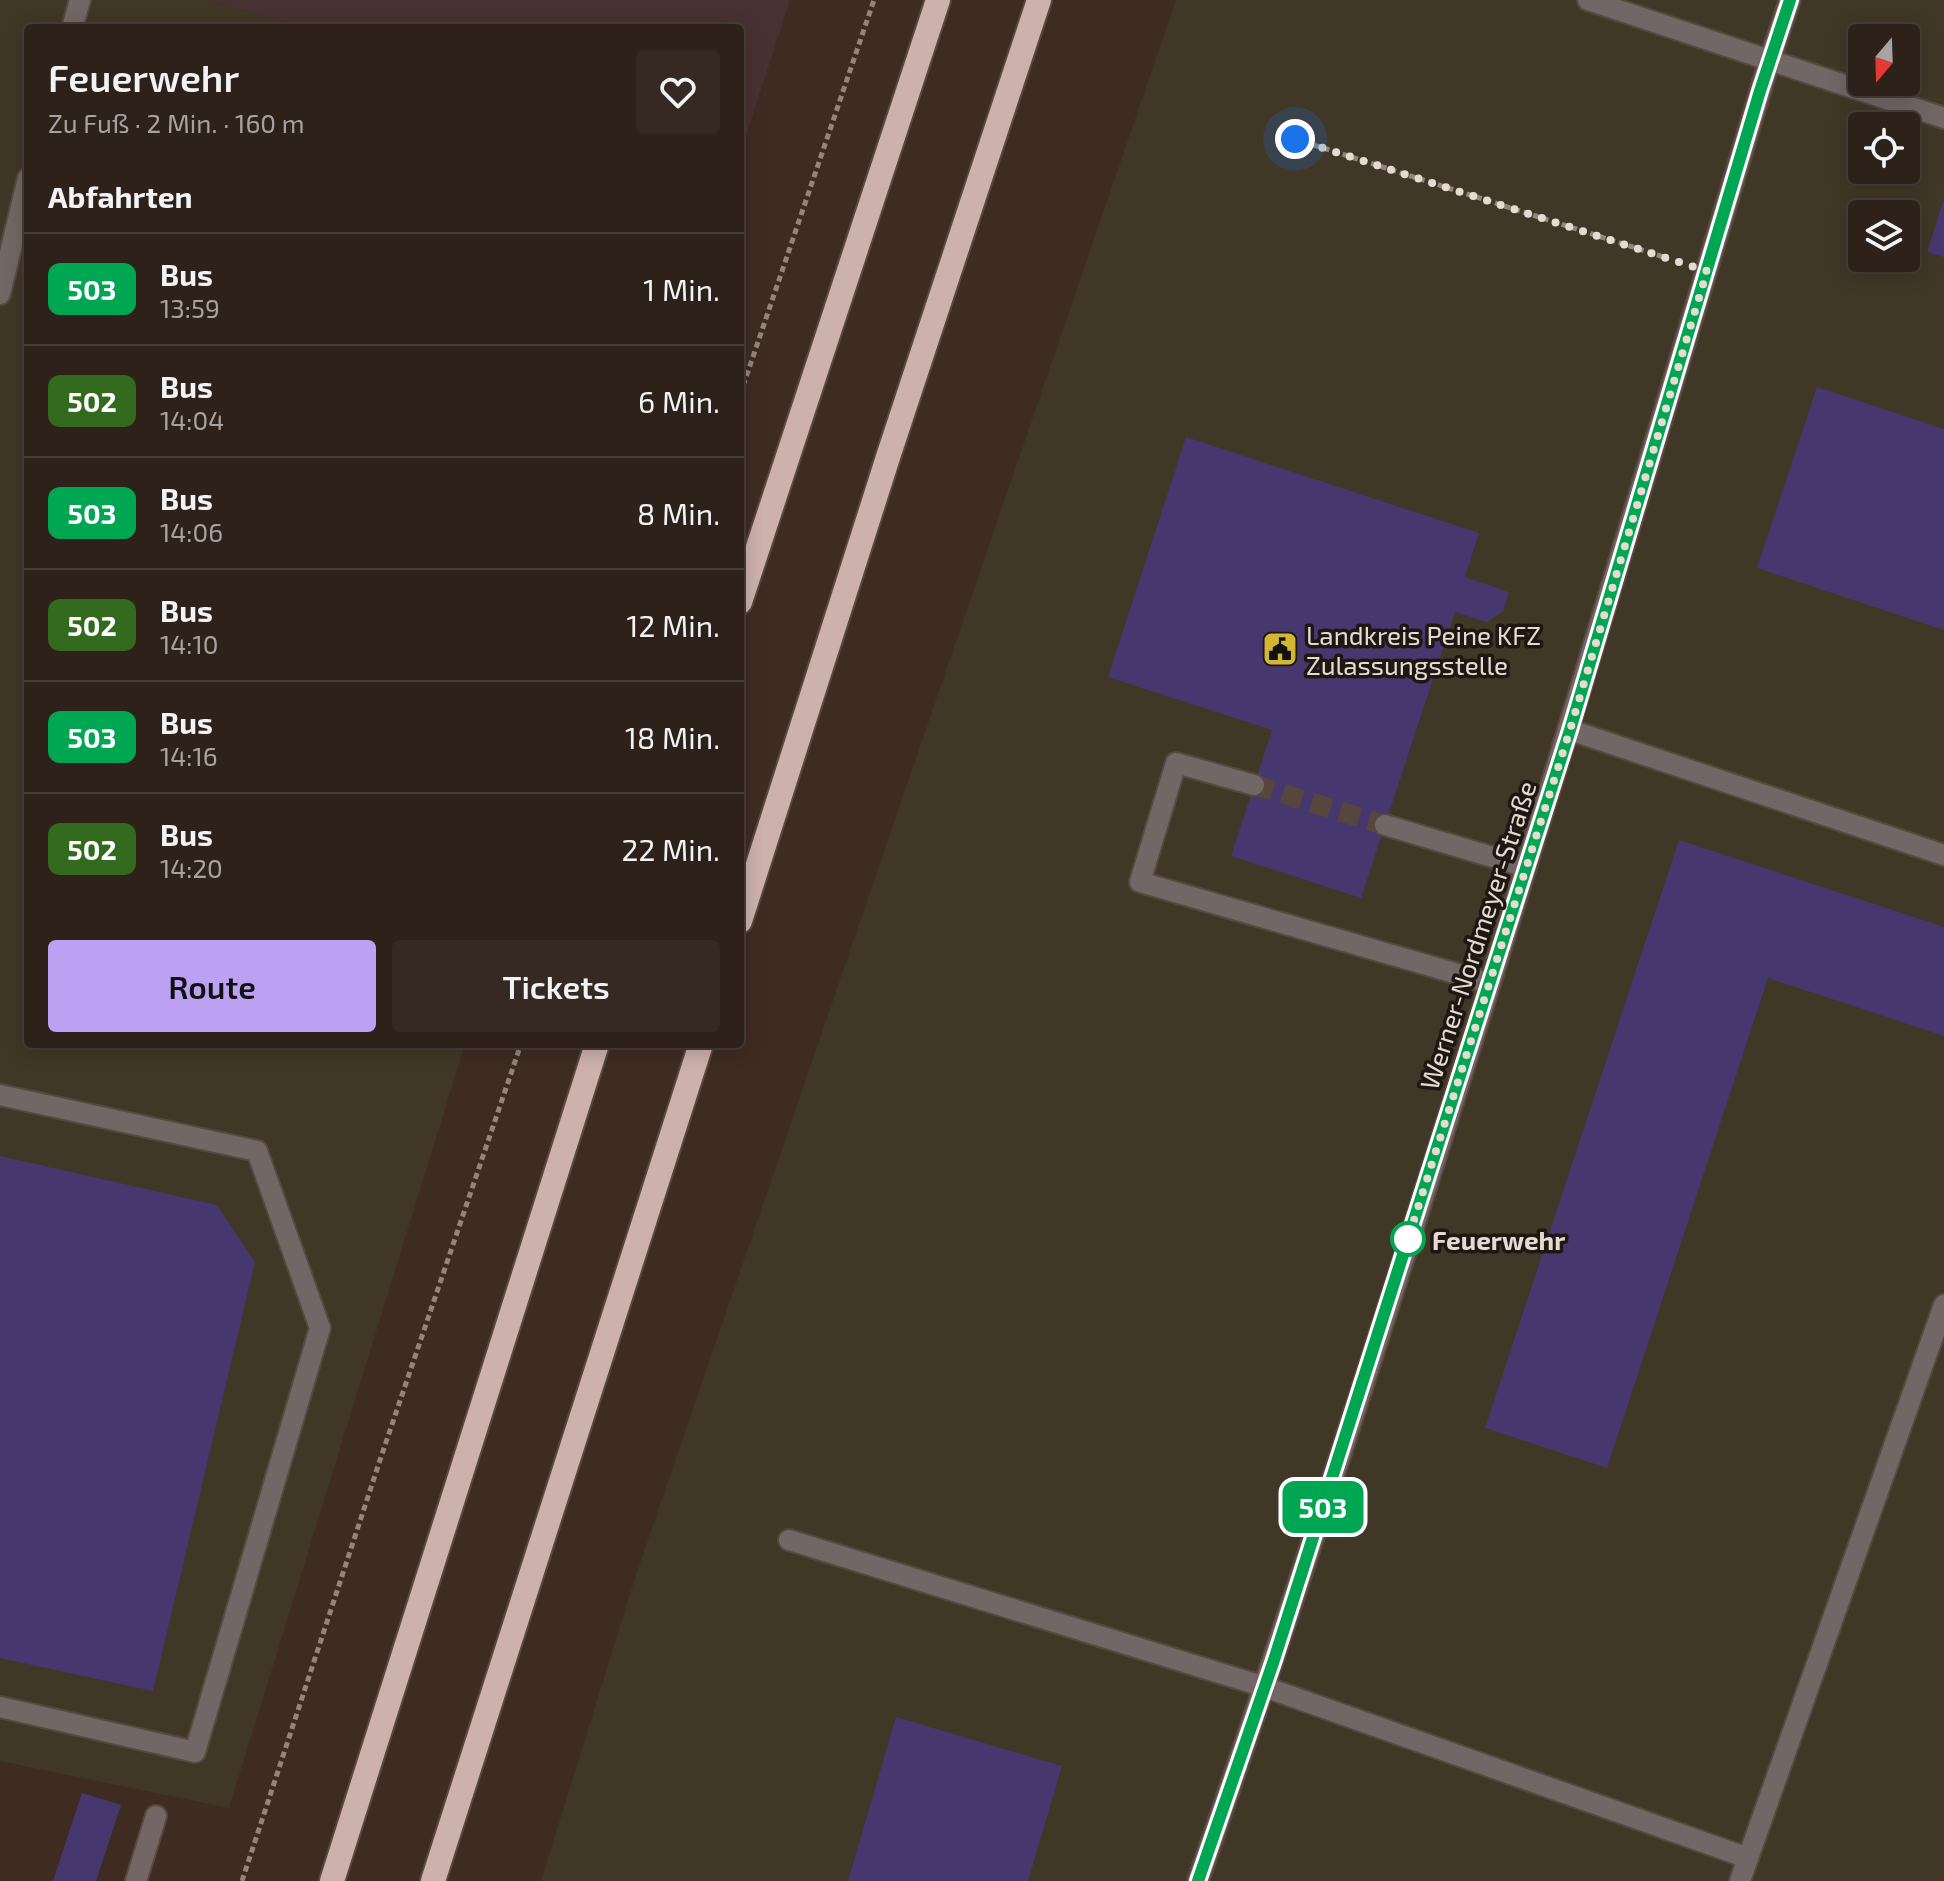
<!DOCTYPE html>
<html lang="de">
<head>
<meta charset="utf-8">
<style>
  body { margin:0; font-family:"Exo 2",sans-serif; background:#362923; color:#f1f3f6; height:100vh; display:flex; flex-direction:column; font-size:30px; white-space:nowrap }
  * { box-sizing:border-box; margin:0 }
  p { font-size:26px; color:#a7a3a2 }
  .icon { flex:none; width:44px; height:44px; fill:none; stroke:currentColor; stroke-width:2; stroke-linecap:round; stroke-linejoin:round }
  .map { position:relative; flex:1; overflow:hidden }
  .side { position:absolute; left:24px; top:24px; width:720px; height:1024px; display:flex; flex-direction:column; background:#2e211a; border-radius:8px; box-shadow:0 4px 20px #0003,0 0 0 2px #493e39 }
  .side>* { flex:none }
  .badge { padding:0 16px; border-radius:12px; font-size:28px; line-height:52px }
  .needle { width:52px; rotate:199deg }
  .fabs { position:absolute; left:1848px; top:24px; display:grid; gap:16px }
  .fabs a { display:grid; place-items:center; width:72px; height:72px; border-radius:8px; background:#2e211a; box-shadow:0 4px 20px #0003,0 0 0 2px #493e39; font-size:40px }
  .you { position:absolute; width:40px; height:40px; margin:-20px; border:6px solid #fff; border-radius:50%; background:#1a73e8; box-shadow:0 0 0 12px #1a73e833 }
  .map>.badge { position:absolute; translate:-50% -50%; box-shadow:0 0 0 4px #fff }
  h2 { padding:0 24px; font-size:30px; line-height:72px }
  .round { display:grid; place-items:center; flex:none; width:84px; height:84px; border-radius:8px; background:#362923 }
  .headline { display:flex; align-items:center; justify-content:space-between; height:136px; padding:0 24px }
  h1 { font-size:38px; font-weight:600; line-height:60px }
  .button { display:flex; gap:16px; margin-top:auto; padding:16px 24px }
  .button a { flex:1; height:92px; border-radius:8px; background:#bca0f2; color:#111; font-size:32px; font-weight:600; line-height:92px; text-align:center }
  .button a+a { background:#362923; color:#f1f3f6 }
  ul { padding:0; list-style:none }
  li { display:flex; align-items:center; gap:24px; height:112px; padding:0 24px; border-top:2px solid #493e39 }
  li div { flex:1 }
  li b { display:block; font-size:30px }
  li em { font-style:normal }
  li .badge { min-width:88px; font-weight:700; text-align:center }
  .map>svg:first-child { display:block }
  .commercial { fill:#473233 }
  .industrial { fill:#413727; fill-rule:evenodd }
  .building { fill:#46376f }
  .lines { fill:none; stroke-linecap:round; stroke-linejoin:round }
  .minor-tunnel { stroke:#57463d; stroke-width:20; stroke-dasharray:20 10; stroke-linecap:butt }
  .minor-casing { stroke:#59483e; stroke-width:24 }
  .highway-casing { stroke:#59483e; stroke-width:28 }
  .path { stroke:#93847c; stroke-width:5; stroke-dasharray:6 4; stroke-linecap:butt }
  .minor { stroke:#726765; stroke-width:20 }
  .highway { stroke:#ccb1ad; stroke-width:24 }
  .line-casing { stroke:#fff; stroke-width:18 }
  .line { stroke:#00a651; stroke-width:12 }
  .walk { stroke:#e6dad3; stroke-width:8; stroke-dasharray:0 14.4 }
  .stop-dot { fill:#fff; stroke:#00a651; stroke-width:4 }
  .labels { text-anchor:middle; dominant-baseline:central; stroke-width:7; stroke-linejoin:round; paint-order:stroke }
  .poi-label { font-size:26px; fill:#e6dad3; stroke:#1f1712; text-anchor:start }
  .street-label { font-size:26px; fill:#e6dad3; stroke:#1f1712 }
  .stop-label { font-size:26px; font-weight:bold; fill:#e6dad3; stroke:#1f1712; text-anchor:start }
</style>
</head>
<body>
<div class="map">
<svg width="1944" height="1881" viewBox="0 0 1944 1881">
  <rect width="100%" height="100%" fill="#3e2c22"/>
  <polygon class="commercial" points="206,0 790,0 740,154 740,28 304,28"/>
  <g class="industrial">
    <polygon points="0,0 206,0 304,28 28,28 28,1044 465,1044 229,1808 0,1761"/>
    <path d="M1176 0H1944V1881H541L635 1578ZM1862 38H1906V82H1862ZM1862 126H1906V170H1862ZM1862 214H1906V258H1862Z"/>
  </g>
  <g class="building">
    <polygon points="1943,202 1944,202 1944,257 1927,252"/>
    <polygon points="1817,387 1944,429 1944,630 1757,568"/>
    <polygon points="1186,437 1479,533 1465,577 1509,592 1503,611 1487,622 1455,612 1361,898 1231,856 1272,730 1108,677"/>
    <polygon points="1679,840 1944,927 1944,1036 1768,978 1607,1468 1485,1428"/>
    <polygon points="0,1156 217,1205 255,1262 153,1691 0,1658"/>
    <polygon points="896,1717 1062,1766 1028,1881 848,1881"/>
    <polygon points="82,1793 121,1805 96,1881 53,1881"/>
  </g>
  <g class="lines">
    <polyline class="minor-tunnel" points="1254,785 1385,825"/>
    <defs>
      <g id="minor">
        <polyline points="1588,0 1944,118"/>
        <polyline points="72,28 80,0"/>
        <polyline points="0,294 28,178"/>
        <polyline points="1570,730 1944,855"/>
        <polyline points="1254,785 1176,763 1140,882 1489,983"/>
        <polyline points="1385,825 1526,867"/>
        <polyline points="0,1095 257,1151 320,1328 195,1752 0,1707"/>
        <polyline points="789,1540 1265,1687 1748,1858 1740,1881"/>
        <polyline points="1748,1858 1944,1305"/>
        <polyline points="136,1881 156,1816"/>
        <path d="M1198 1881C1405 1280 1587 671 1769 62L1790 0"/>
      </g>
      <g id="highway">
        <polyline points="740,602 938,0"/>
        <polyline points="740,921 889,454 1039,0"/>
        <polyline points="332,1881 597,1044"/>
        <polyline points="433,1881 701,1044"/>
      </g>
    </defs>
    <use href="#minor" class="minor-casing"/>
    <use href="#highway" class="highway-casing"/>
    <g class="path">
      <polyline points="1295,139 1667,258"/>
      <polyline points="740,395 874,0"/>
      <polyline points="242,1881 381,1457 521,1044"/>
    </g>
    <use href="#minor" class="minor"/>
    <use href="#highway" class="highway"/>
  </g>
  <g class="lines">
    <defs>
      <polyline id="line" points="1198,1881 1274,1660 1570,730 1760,91 1790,0"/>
    </defs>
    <use href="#line" class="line-casing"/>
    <use href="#line" class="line"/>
    <polyline class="walk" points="1295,139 1707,271 1570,730 1408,1239"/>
  </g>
  <defs>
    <symbol id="civic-square" viewBox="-11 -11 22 22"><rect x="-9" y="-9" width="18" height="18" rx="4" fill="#d4b635" stroke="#1f1712"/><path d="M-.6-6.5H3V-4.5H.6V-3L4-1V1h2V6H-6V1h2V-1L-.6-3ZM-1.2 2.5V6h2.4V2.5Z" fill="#111"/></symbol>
  </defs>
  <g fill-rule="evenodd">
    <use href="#civic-square" x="1260" y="629" width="40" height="40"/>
  </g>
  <circle class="stop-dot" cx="1408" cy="1239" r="16"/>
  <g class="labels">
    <g class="poi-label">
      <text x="1306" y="634">Landkreis Peine KFZ<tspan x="1306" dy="30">Zulassungsstelle</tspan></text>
    </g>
    <g class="street-label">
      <text transform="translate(1477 935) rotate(-72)">Werner-Nordmeyer-Straße</text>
    </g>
    <g class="stop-label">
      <text x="1432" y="1239">Feuerwehr</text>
    </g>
  </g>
</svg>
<div class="fabs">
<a><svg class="needle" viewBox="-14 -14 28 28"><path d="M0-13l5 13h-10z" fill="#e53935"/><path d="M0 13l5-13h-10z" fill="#a7a3a2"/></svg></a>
<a><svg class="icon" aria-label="locate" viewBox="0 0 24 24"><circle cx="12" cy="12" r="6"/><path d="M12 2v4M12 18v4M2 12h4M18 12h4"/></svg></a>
<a><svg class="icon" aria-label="layers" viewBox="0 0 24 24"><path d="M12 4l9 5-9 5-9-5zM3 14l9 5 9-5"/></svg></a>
</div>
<div class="you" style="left:1295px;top:139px"></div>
<b class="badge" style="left:1323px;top:1507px;background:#00a651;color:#fff">503</b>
<section class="side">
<div class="headline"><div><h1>Feuerwehr</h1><p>Zu Fuß · 2 Min. · 160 m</p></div><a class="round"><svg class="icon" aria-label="heart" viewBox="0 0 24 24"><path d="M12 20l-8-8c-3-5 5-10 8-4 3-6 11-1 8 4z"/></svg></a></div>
<h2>Abfahrten</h2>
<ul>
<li><span class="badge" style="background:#00a651;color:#fff">503</span><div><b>Bus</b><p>13:59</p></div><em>1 Min.</em></li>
<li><span class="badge" style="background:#336a1d;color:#fff">502</span><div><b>Bus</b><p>14:04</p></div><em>6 Min.</em></li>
<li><span class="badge" style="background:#00a651;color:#fff">503</span><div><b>Bus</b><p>14:06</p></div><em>8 Min.</em></li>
<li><span class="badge" style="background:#336a1d;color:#fff">502</span><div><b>Bus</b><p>14:10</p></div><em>12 Min.</em></li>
<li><span class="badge" style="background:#00a651;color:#fff">503</span><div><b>Bus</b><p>14:16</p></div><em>18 Min.</em></li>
<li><span class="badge" style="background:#336a1d;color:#fff">502</span><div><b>Bus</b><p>14:20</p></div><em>22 Min.</em></li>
</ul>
<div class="button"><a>Route</a><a>Tickets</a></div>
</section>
</div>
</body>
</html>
